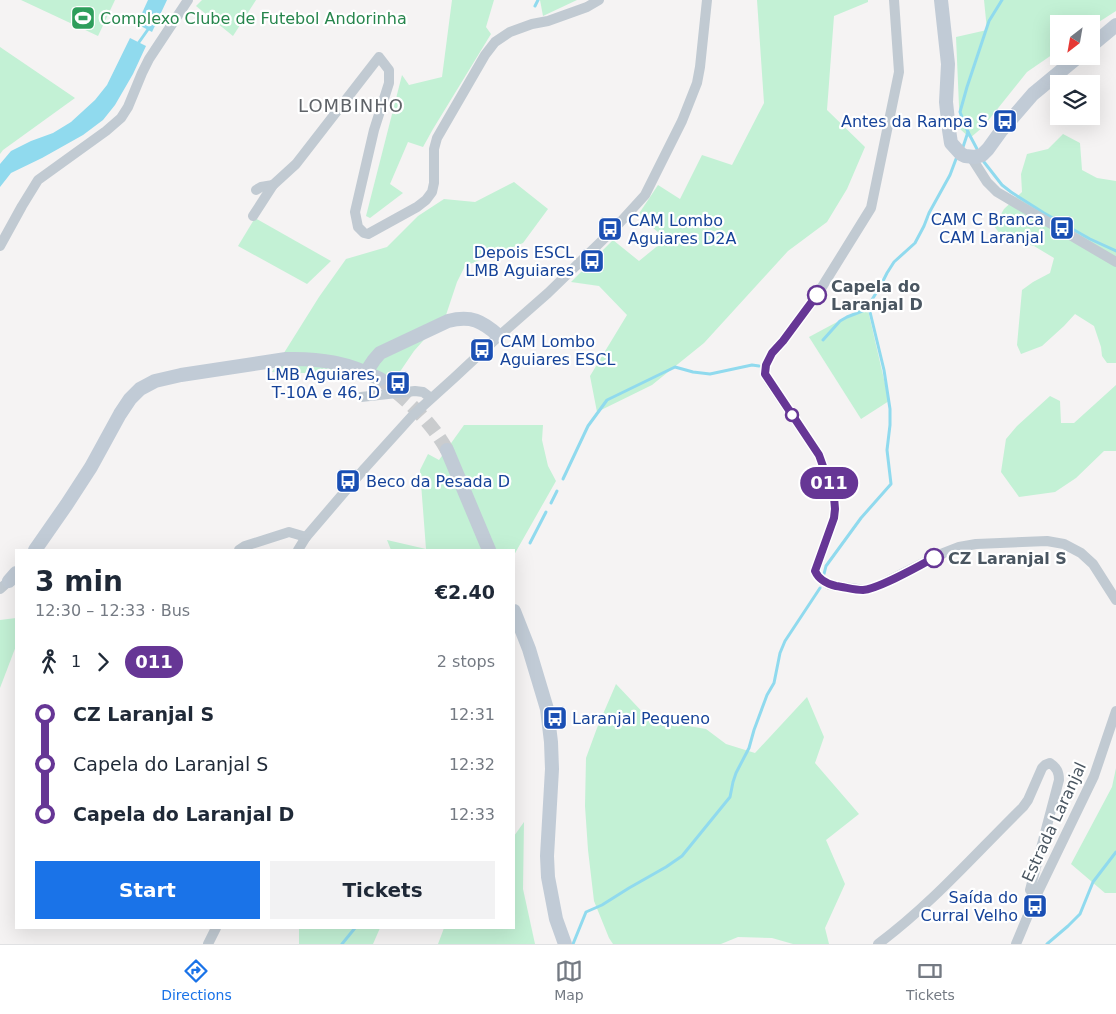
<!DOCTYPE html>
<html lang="en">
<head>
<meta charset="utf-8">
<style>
  body { margin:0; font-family:"DejaVu Sans",sans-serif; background:#f2f2f3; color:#1f2937; height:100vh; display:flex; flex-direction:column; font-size:19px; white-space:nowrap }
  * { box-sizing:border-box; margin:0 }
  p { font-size:16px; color:#747a83 }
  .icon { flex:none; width:28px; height:28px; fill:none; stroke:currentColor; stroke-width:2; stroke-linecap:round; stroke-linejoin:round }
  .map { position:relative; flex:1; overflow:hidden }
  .side { position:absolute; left:15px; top:549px; width:500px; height:380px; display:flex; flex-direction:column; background:#fff; border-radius:0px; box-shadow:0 5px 20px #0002 }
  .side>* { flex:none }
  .badge { padding:0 10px; border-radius:16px; font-size:18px; line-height:32px }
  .needle { width:32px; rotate:211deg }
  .controls { position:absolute; left:1050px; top:15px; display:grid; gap:10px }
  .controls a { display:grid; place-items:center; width:50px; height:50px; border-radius:0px; background:#fff; box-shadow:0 5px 20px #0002; font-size:25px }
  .map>.badge { position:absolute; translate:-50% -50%; box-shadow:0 0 0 2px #fff }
  .legs { display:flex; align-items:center; gap:8px; height:55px; padding:0 20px; font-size:16px }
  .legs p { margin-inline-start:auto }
  .headline { display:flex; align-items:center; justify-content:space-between; height:85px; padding:0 20px }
  h1 { font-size:28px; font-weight:700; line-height:38px }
  .primary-button { display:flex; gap:10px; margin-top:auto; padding:10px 20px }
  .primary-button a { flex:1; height:58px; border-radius:0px; background:#1a73e8; color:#fff; font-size:20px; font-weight:700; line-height:58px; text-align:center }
  .primary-button a+a { background:#f2f2f3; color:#1f2937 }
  ul { padding:0 20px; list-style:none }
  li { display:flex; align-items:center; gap:18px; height:50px; font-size:19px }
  li i { display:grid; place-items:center; width:8px; height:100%; margin:0 6px; background:currentColor }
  li i::after { content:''; width:12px; height:12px; margin:-6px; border:4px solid; border-radius:50%; background:#fff }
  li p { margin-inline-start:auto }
  li:first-child i { background:linear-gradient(#0000 50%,currentColor 0) }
  li:last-child i { background:linear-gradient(currentColor 50%,#0000 0) }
  .dock { display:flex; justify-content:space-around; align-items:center; height:70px; border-top:1px solid #e0e1e3; background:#fff; font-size:14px; color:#747a83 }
  .dock a { display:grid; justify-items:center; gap:2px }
  .dock .on { color:#1a73e8 }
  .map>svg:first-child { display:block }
  .green { fill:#c3f1d5 }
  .water { fill:#90daee }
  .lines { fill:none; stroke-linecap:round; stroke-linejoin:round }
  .stream { stroke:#90daee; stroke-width:3 }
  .secondary-tunnel { stroke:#caccce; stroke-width:14; stroke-dasharray:14 7; stroke-linecap:butt }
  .street { stroke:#c1cad2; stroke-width:10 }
  .secondary { stroke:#c1cbd6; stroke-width:14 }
  .line-1-casing { stroke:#fff; stroke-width:11 }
  .line-1 { stroke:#663695; stroke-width:8 }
  .stop-1-dot { fill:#fff; stroke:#663695; stroke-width:2.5 }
  .labels { text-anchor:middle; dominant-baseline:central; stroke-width:4.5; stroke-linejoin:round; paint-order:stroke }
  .leisure-label { font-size:16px; fill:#27864d; stroke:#fff; text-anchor:start }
  .transit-label { font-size:16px; fill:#164399; stroke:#fff; text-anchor:end }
  .stop-label { font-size:16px; font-weight:bold; fill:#4a5661; stroke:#fff; text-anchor:start }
  .street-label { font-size:16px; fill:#4a5661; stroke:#fff }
  .neighbourhood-label { font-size:18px; letter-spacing:1px; fill:#5f6368; stroke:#fff }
</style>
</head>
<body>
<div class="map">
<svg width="1116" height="944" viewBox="0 0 1116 944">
  <rect width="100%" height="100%" fill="#f5f3f3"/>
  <g class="green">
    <polygon points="21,0 115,0 98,36"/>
    <polygon points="202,0 256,0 233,36 196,6"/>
    <polygon points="452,0 494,0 486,27 491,34 433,129 423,147 408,142 390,184 403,193 370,218 366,216 402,75 409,85 442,77"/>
    <polygon points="540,0 577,0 543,16"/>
    <polygon points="757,0 868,0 868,2 834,16 827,110 865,147 847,189 827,222 788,251 704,343 652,385 597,412 590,376 627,315 599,286 571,282 613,240 639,261 666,239 638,215 658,185 680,199 702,155 732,165 764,103"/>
    <polygon points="984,0 1116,0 1116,11 1091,27 1091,24 1059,24 1059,50 1027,72 983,127 970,138 960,129 956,37 987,30"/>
    <polygon points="0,47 75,98 3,150 0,154"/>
    <polygon points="1063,134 1080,143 1082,170 1097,178 1116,181 1116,363 1107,363 1102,356 1101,347 1094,326 1075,314 1064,326 1042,346 1021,354 1017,345 1022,290 1033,282 1050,273 1054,258 1034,246 1003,238 994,226 1004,209 1022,192 1021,174 1027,154 1048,149"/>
    <polygon points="514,182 548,209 523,243 465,266 457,282 446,315 414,351 397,376 272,372 319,297 346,259 387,247 418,216 444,199 475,202"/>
    <polygon points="255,218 331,261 307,284 238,246"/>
    <polygon points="867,306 889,401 861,419 809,337"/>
    <polygon points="1116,385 1116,451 1104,451 1076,478 1055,492 1019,497 1001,472 1006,439 1017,426 1050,396 1060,401 1061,423 1074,423"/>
    <polygon points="464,425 543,425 542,440 548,466 556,481 514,555 514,550 391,550 387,540 426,549 420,470 428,454 439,460"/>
    <polygon points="16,618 16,646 0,688 0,620"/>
    <polygon points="616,684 649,719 706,729 726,744 755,753 807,697 824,737 815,763 859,814 826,840 845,884 825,928 829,944 793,944 772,938 738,937 721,944 613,944 609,938 594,901 588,850 585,806 586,758 597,728"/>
    <polygon points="1116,768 1116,893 1105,893 1071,864 1112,787"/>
    <polygon points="524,822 523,889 535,944 438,944 444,928 514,928 514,836"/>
    <polygon points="299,928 380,928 373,944 299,944"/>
  </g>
  <g class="water">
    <polygon points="148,0 167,0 152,32 137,24"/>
    <polygon points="130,38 146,46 133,74 115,105 103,120 83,135 42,158 11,173 0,187 0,164 11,151 31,141 53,133 71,122 95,100 107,85"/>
  </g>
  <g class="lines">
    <g class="stream">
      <polyline points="535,6 538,0"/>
      <polyline points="137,45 149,28"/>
      <polyline points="968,132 977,149"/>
      <polyline points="963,147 968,132 960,112 967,87 989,21 1002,0"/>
      <polyline points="984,162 1002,185 1011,192 1044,213 1090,239 1116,251"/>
      <polyline points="823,340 840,321 847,317 865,310 870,303 881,285 887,273 894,262 915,243 924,226 929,213 950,175 956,159"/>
      <polyline points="563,479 588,426 607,400 675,367 693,372 710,374 752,365 759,366"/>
      <polyline points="551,503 557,491"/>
      <polyline points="530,543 546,512"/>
      <polyline points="824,574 826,566 861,518 891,484 887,450 890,425 890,409 884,370 870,312 867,307"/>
      <polyline points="342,944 355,928"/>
      <polyline points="573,944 586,912 602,905 629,888 666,867 682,856 730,797 733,782 736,773 749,748 754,730 767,695 774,683 780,653 785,641 820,588"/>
      <polyline points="1047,944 1068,926 1080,914 1093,882 1116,852"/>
    </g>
    <path class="secondary-tunnel" d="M380 379C405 398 431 421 447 450"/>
    <g class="street">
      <polyline points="894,0 899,72 871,208 817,295 783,341 772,353 766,365 765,374 769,381 819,455 834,497 835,509 834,518 815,571 817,575 824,582 830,585 864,590 876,587 941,554 959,547 976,544 1047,541 1064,544 1081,553 1093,564 1116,600"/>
      <polyline points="971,157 987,182 997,192 1116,262"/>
      <polyline points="256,190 261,187 273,185"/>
      <polyline points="253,216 273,185 296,164 379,57 389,70 389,83 374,130 355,212 358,227 364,233 368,234 417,207 426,200 432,192 434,183 434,149 437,138 485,55 495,42 510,32 532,24 548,21 587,7 599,0"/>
      <polyline points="0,246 22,206 38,180 106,131 121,118 128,107 142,73 149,59 188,0"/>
      <polyline points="361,397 415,391 423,392 431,398"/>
      <polyline points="239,550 245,546 289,532 306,537"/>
      <polyline points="298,550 306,537 365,468 413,415 454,378 499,336 548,293 614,229 645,195 682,121 697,83 700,67 707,0"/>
      <polyline points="0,589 9,581"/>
      <polyline points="208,944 216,928"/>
      <path d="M878 944C932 904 976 853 1023 807L1028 800 1042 768 1045 765 1050 763C1057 768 1059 772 1059 780L1030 890 1036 896"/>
      <polyline points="1016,944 1036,896 1094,776 1116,711"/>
    </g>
    <g class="secondary">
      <polyline points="941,0 948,64 946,102 949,130 951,143 961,154 965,156 975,157 982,155 988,149 1001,131 1033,94 1079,56"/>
      <polyline points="1091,46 1116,25"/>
      <path d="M366 372 374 360 380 353 448 321C471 315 482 321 499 336"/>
      <polyline points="447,450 489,550"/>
      <path d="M35 550 67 504 91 467 120 414 130 399 140 389 155 381 181 375 286 359C321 358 349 363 380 379"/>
      <polyline points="9,581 16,573"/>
      <polyline points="514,611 529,649 547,709 551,742 552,769 547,856 548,877 556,919 565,944"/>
    </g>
  </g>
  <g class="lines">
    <defs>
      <path id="line-1" d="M817 295 783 341 772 353 766 365 765 374 819 455 834 497 835 509 834 518 815 571C819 580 827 584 836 586 845 587 854 590 863 590 879 589 918 566 934 558"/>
    </defs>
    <use href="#line-1" class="line-1-casing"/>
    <use href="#line-1" class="line-1"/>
  </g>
  <defs>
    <symbol id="stadium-square" viewBox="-11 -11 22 22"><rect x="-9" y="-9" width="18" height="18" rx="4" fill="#2e9e5b" stroke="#fff"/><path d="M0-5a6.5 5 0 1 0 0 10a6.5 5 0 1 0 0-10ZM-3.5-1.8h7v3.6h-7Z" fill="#fff"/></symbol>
    <symbol id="bus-square" viewBox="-11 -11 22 22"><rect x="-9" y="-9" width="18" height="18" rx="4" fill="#1a4fb4" stroke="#fff"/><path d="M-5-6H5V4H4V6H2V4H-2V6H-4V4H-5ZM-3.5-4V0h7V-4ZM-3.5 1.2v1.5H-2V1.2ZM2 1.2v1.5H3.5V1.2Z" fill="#fff"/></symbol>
  </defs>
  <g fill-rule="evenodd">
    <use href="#stadium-square" x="69" y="4" width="28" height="28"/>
    <use href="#bus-square" x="991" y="107" width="28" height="28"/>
    <use href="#bus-square" x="1048" y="214" width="28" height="28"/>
    <use href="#bus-square" x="596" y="215" width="28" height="28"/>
    <use href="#bus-square" x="578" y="247" width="28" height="28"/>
    <use href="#bus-square" x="468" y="336" width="28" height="28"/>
    <use href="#bus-square" x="384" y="369" width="28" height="28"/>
    <use href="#bus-square" x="334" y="467" width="28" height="28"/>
    <use href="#bus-square" x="541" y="704" width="28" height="28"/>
    <use href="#bus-square" x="1021" y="892" width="28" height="28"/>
  </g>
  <g class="stop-1-dot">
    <circle cx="817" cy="295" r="9"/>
    <circle cx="792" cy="415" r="6"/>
    <circle cx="934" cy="558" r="9"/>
  </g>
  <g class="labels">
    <g class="leisure-label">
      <text x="100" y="18">Complexo Clube de Futebol Andorinha</text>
    </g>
    <g class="transit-label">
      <text x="988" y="121">Antes da Rampa S</text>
      <text x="1044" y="219">CAM C Branca<tspan x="1044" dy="18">CAM Laranjal</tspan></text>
      <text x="628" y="220" text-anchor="start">CAM Lombo<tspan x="628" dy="18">Aguiares D2A</tspan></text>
      <text x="574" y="252">Depois ESCL<tspan x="574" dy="18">LMB Aguiares</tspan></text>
      <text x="500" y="341" text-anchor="start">CAM Lombo<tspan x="500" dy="18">Aguiares ESCL</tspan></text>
      <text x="380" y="374">LMB Aguiares,<tspan x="380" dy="18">T-10A e 46, D</tspan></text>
      <text x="366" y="481" text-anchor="start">Beco da Pesada D</text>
      <text x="572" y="718" text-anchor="start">Laranjal Pequeno</text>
      <text x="1018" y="897">Saída do<tspan x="1018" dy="18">Curral Velho</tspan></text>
    </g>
    <g class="stop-label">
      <text x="831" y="286">Capela do<tspan x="831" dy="18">Laranjal D</tspan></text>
      <text x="948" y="558">CZ Laranjal S</text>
    </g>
    <g class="street-label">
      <text transform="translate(1054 822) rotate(-65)">Estrada Laranjal</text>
    </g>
    <g class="neighbourhood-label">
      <text x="351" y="105">LOMBINHO</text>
    </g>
  </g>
</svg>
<div class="controls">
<a><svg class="needle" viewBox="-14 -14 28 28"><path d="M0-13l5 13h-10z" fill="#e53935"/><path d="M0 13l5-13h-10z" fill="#747a83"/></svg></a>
<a><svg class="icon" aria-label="layers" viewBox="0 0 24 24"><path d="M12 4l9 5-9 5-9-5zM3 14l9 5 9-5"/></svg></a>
</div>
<b class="badge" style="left:829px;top:483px;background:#663695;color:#fff">011</b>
<section class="side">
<div class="headline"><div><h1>3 min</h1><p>12:30 – 12:33 · Bus</p></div><b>€2.40</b></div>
<div class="legs"><svg class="icon" aria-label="walk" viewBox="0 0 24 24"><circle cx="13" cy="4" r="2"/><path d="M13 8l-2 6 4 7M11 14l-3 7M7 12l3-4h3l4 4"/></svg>1<svg class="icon" aria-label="forward" viewBox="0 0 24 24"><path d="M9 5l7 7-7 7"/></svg><b class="badge" style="background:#663695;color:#fff">011</b><p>2 stops</p></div>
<ul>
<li><i style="color:#663695"></i><b>CZ Laranjal S</b><p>12:31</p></li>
<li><i style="color:#663695"></i><span>Capela do Laranjal S</span><p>12:32</p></li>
<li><i style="color:#663695"></i><b>Capela do Laranjal D</b><p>12:33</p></li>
</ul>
<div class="primary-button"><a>Start</a><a>Tickets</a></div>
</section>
</div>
<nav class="dock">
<a class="on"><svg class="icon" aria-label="directions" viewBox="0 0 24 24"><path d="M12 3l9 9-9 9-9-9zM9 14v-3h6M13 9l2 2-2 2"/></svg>Directions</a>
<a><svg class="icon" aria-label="map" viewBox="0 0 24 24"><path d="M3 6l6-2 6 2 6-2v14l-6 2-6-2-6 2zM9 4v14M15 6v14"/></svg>Map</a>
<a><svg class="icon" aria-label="tickets" viewBox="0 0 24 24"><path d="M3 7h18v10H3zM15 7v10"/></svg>Tickets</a>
</nav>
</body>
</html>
